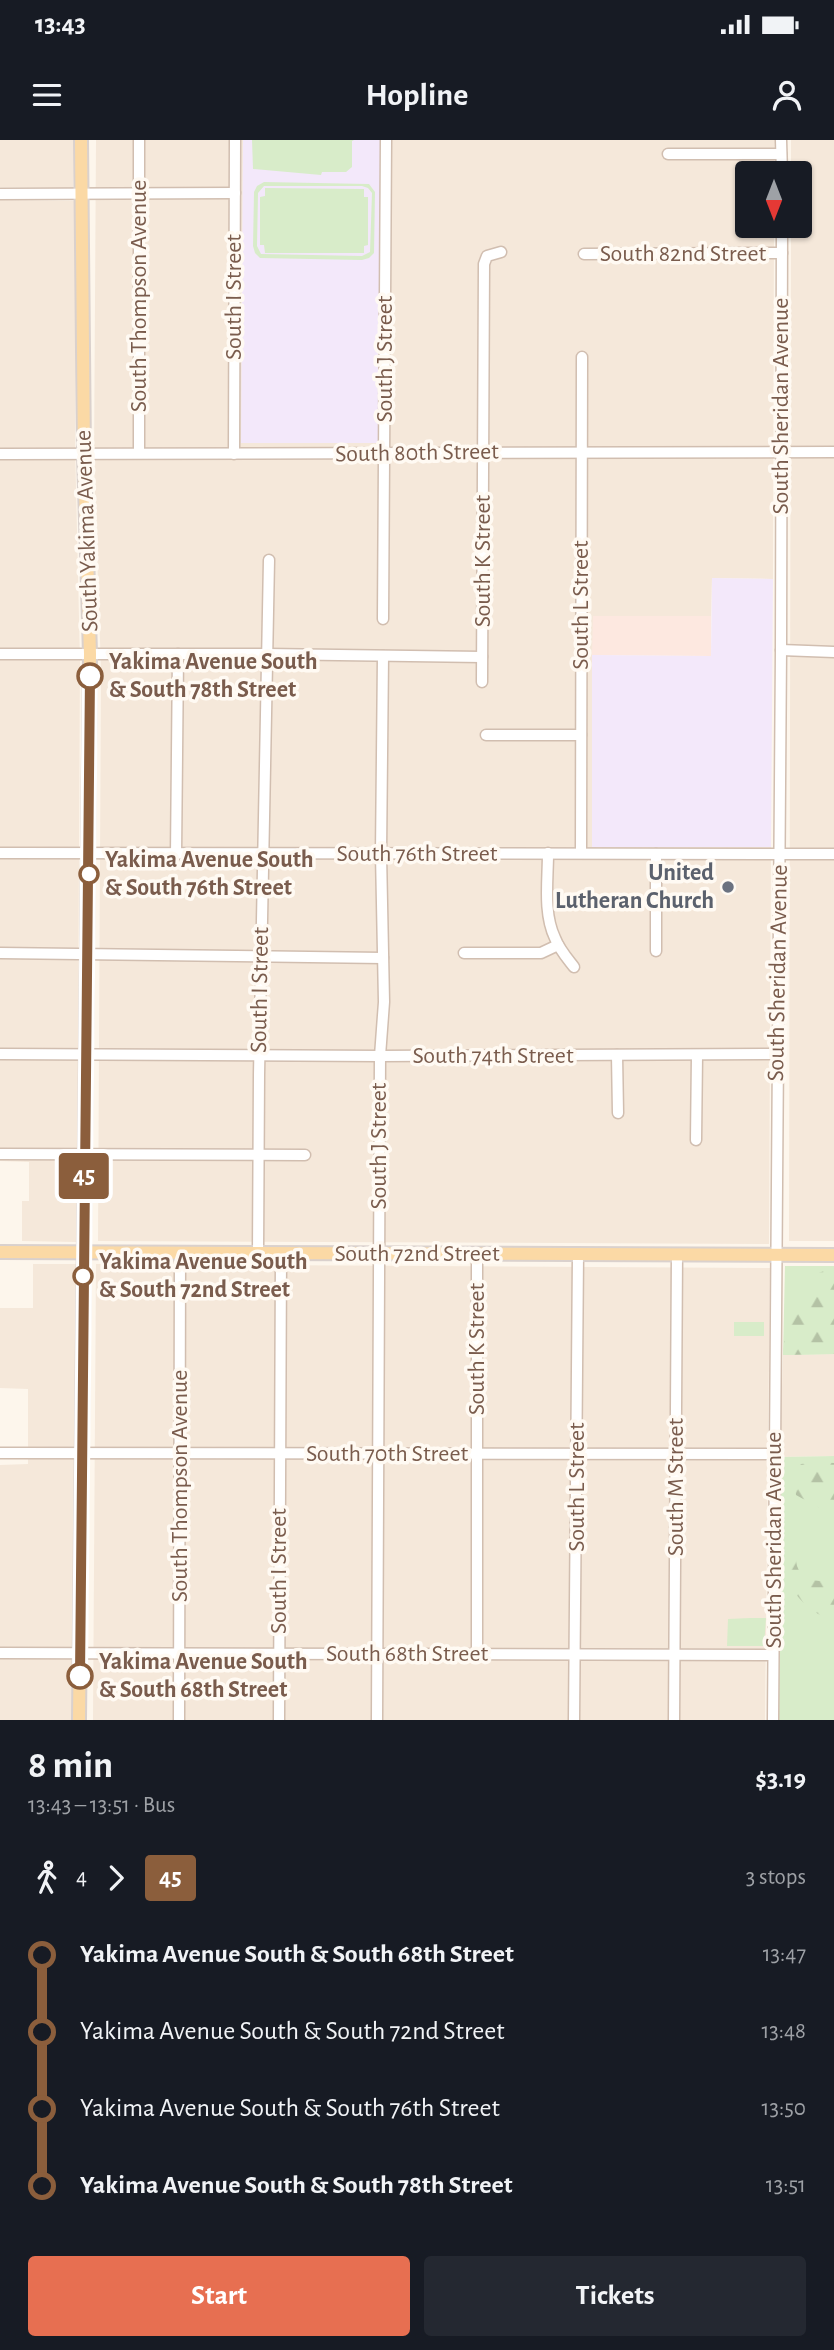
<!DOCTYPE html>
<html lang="en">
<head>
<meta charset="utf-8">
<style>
  body { margin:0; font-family:"Alegreya Sans",sans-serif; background:#242831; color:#f1f3f6; height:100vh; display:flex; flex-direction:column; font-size:26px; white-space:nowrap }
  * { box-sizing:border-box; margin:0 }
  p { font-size:23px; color:#9ea1a6 }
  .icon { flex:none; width:38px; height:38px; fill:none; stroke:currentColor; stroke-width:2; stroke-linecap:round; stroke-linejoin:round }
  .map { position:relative; height:1580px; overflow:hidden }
  .drawer { display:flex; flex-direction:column; background:#171b24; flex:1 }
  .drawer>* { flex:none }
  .badge { padding:0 14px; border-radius:5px; font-size:24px; line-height:46px }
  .needle { width:46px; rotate:180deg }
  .tools { position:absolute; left:735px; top:21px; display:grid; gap:14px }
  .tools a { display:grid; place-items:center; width:77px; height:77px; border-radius:7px; background:#171b24; box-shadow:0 2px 5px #0004; font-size:35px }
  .map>.badge { position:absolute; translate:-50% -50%; box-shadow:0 0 0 4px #fff }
  .legs { display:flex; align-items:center; gap:10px; height:77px; padding:0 28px; font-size:23px }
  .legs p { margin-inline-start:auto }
  .summary { display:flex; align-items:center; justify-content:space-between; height:119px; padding:0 28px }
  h1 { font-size:38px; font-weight:700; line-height:52px }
  .cta { display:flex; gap:14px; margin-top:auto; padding:14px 28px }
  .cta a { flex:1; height:80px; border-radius:7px; background:#e76f51; color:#fff; font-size:28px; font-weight:700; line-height:80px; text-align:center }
  .cta a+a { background:#242831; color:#f1f3f6 }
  ul { padding:0 28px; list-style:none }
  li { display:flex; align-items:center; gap:24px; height:77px; font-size:26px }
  li i { display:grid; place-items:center; width:10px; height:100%; margin:0 9px; background:currentColor }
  li i::after { content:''; width:18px; height:18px; margin:-9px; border:5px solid; border-radius:50%; background:#171b24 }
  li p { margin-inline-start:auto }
  li:first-child i { background:linear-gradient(#0000 50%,currentColor 0) }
  li:last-child i { background:linear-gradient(currentColor 50%,#0000 0) }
  .status { display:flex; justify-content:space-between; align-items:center; height:49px; padding:0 35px; background:#171b24; direction:ltr }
  .status svg { height:19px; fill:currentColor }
  header { display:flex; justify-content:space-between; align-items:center; height:91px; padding:0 28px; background:#171b24; font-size:32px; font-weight:700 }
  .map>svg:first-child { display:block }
  .residential { fill:#f5e8da }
  .commercial { fill:#fde8e0 }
  .education { fill:#f3e8fa }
  .green { fill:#d8ecc9; fill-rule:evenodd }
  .forest { fill:url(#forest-firs) }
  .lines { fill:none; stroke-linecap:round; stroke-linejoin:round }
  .minor-casing { stroke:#d1beb0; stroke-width:13 }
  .major-casing { stroke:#dad1cd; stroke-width:16 }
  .minor { stroke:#fff; stroke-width:10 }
  .major { stroke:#fbd9a5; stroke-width:12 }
  .line-1-casing { stroke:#fff; stroke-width:16 }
  .line-1 { stroke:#8b5e3c; stroke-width:10 }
  .stop-1-dot { fill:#fff; stroke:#8b5e3c; stroke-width:3.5 }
  .worship-dot { fill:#6b7280; stroke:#fffaf3; stroke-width:2.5 }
  .labels { text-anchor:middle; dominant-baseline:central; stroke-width:7; stroke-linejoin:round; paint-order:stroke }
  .street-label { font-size:24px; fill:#7a5c4d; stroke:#fffaf3 }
  .stop-label { font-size:24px; font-weight:bold; fill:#7a5c4d; stroke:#fffaf3; text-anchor:start }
  .worship-label { font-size:24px; font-weight:bold; fill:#5b616d; stroke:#fffaf3; text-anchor:end }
</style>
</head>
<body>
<div class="status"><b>13:43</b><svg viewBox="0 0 49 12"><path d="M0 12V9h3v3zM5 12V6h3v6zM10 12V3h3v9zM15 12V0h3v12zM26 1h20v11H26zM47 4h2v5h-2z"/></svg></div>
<header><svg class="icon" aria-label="menu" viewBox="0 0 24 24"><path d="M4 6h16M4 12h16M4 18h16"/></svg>Hopline<svg class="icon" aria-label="person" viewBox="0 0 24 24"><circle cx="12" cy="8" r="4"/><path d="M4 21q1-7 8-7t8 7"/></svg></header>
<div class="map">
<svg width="834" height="1580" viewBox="0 0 834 1580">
  <defs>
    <pattern id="forest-firs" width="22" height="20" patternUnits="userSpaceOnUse" patternTransform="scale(1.75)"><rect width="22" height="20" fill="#d8ecc9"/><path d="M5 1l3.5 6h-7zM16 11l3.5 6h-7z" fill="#b4c2a5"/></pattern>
  </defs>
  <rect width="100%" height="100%" fill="#fdf6ec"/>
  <g class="residential">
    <polygon points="0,0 74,0 73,48 0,47"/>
    <polygon points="96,0 243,0 242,302 382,0 775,0 774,33 747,33 747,86 774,86 773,439 712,438 711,476 593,476 592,707 771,707 769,1104 98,1101 101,530 94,322"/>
    <polygon points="791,0 834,0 834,1101 789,1101 791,86 800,86 800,33 791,33"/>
    <polygon points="0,60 76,61 75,304 80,522 77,1102 22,1101 22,1061 29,1061 29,1022 0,1021"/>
    <polygon points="33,1124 76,1124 74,1580 0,1580 0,1325 28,1324 28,1249 0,1248 0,1168 33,1168"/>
    <polygon points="96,1124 770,1128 765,1580 93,1580"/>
    <polygon points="834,1214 834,1316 780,1317 783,1215"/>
  </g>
  <polygon class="commercial" points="593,476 711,476 711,516 592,515"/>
  <g class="education">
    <polygon points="243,0 382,0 380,303 241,303"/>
    <polygon points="712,438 773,439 771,707 592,707 592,515 711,516"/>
  </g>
  <g class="green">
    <polygon points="252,0 354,0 352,1 352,27 346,32 322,32 321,35 253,29"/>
    <path d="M264 42 369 44 375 52 374 113 369 118 362 120 260 118 255 113 253 106 254 52 257 46ZM264 46H362L368 48 372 53 370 112 362 116 261 114 257 106 258 53Z"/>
    <polygon points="265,48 364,49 364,57 368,57 368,105 364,106 364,113 265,113 264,105 260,105 260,57 265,56"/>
    <polygon points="785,1126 834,1126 834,1214 783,1215"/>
    <rect x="734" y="1182" width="30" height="14"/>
    <polygon points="834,1316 834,1580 779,1580 780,1317"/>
    <polygon points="750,1478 766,1478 764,1506 727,1506 728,1479"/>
  </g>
  <g class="forest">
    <polygon points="829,1129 834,1129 834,1214 783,1215 786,1186 790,1179 809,1164 816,1134"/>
    <path d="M819 1322 834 1323V1376L796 1355C795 1344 792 1334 801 1324Z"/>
    <path d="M789 1402H795C798 1410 795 1418 797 1426 802 1441 821 1443 834 1440V1482C799 1467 782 1444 784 1406Z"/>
  </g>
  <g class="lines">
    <defs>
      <g id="minor">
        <polyline points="139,0 139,313"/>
        <polyline points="781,0 782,33"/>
        <polyline points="668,14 781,14"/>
        <polyline points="0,54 235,53"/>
        <polyline points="584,114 782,113"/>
        <polyline points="0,314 834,312"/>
        <polyline points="234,314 235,0"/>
        <polyline points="383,479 386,0"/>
        <polyline points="781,510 834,512"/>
        <polyline points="0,514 267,514 482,517"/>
        <polyline points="482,542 484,124 487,116 501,112"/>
        <polyline points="486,595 581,595"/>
        <polyline points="0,713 834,714"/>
        <path d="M548 713C548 741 543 773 555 798 559 809 567 818 574 827"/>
        <polyline points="581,713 582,217"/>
        <polyline points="176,715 178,514"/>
        <polyline points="656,811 656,714"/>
        <polyline points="0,813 383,818"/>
        <polyline points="464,813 541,813 558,805"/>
        <polyline points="0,914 380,916 776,914"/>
        <polyline points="617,915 618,973"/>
        <polyline points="696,1000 697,915"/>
        <polyline points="0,1014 305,1015"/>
        <polyline points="258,1113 259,935 269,420"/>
        <polyline points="477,1114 477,1514"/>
        <polyline points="0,1313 774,1314"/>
        <polyline points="0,1513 773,1515"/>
        <polyline points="179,1580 180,1113"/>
        <polyline points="279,1580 281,1113"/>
        <polyline points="377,1580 380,916 384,862 381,714 383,516"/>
        <polyline points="574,1580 578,1114"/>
        <polyline points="674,1580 677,1114"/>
        <polyline points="773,1580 781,510 782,86"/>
      </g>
      <g id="major">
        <polyline points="0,1112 834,1115"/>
        <polyline points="79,1580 90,514 84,314 81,0"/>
      </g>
    </defs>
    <use href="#minor" class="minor-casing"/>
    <use href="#major" class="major-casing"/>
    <use href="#minor" class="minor"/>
    <use href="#major" class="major"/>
  </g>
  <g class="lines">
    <defs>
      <polyline id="line-1" points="80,1536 90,536"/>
    </defs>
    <use href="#line-1" class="line-1-casing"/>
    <use href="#line-1" class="line-1"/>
  </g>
  <g class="stop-1-dot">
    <circle cx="90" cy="536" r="12"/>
    <circle cx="89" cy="734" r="9"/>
    <circle cx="83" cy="1136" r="9"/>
    <circle cx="80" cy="1536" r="12"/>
  </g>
  <circle class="worship-dot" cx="728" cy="747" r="7"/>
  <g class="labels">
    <g class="street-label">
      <text x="683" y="114">South 82nd Street</text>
      <text transform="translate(139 156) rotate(-90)">South Thompson Avenue</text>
      <text transform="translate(234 157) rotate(-90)">South I Street</text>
      <text transform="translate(385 219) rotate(-90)">South J Street</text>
      <text transform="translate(781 266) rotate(-90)">South Sheridan Avenue</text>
      <text transform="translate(417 313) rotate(-1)">South 80th Street</text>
      <text transform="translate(87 391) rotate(-92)">South Yakima Avenue</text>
      <text transform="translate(483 421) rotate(-90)">South K Street</text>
      <text transform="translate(581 465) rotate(-90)">South L Street</text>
      <text x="417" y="714">South 76th Street</text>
      <text transform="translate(778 833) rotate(-89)">South Sheridan Avenue</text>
      <text transform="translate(260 850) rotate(-89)">South I Street</text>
      <text x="493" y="916">South 74th Street</text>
      <text transform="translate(379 1006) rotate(-90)">South J Street</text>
      <text x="417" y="1114">South 72nd Street</text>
      <text transform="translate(477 1209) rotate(-90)">South K Street</text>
      <text x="387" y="1314">South 70th Street</text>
      <text transform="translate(180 1346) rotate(-90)">South Thompson Avenue</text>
      <text transform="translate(577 1347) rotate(-90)">South L Street</text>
      <text transform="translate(676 1347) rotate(-90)">South M Street</text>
      <text transform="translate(774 1400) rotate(-90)">South Sheridan Avenue</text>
      <text transform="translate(279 1431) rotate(-90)">South I Street</text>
      <text x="407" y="1514">South 68th Street</text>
    </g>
    <g class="stop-label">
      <text x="109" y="522">Yakima Avenue South<tspan x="109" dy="28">&amp; South 78th Street</tspan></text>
      <text x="105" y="720">Yakima Avenue South<tspan x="105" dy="28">&amp; South 76th Street</tspan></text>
      <text x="99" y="1122">Yakima Avenue South<tspan x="99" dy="28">&amp; South 72nd Street</tspan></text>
      <text x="99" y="1522">Yakima Avenue South<tspan x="99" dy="28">&amp; South 68th Street</tspan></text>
    </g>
    <g class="worship-label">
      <text x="714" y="733">United<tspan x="714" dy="28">Lutheran Church</tspan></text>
    </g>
  </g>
</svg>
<div class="tools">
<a><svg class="needle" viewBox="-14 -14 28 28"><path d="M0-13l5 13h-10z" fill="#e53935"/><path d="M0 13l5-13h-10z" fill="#9ea1a6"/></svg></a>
</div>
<b class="badge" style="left:84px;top:1036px;background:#8b5e3c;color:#fff">45</b>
</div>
<section class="drawer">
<div class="summary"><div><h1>8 min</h1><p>13:43 – 13:51 · Bus</p></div><b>$3.19</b></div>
<div class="legs"><svg class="icon" aria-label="walk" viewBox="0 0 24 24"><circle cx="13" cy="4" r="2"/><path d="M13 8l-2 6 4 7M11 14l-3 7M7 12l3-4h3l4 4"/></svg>4<svg class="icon" aria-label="forward" viewBox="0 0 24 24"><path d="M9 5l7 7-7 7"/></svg><b class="badge" style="background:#8b5e3c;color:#fff">45</b><p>3 stops</p></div>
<ul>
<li><i style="color:#8b5e3c"></i><b>Yakima Avenue South &amp; South 68th Street</b><p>13:47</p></li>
<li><i style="color:#8b5e3c"></i><span>Yakima Avenue South &amp; South 72nd Street</span><p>13:48</p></li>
<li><i style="color:#8b5e3c"></i><span>Yakima Avenue South &amp; South 76th Street</span><p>13:50</p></li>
<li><i style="color:#8b5e3c"></i><b>Yakima Avenue South &amp; South 78th Street</b><p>13:51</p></li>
</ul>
<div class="cta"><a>Start</a><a>Tickets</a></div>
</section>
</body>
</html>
